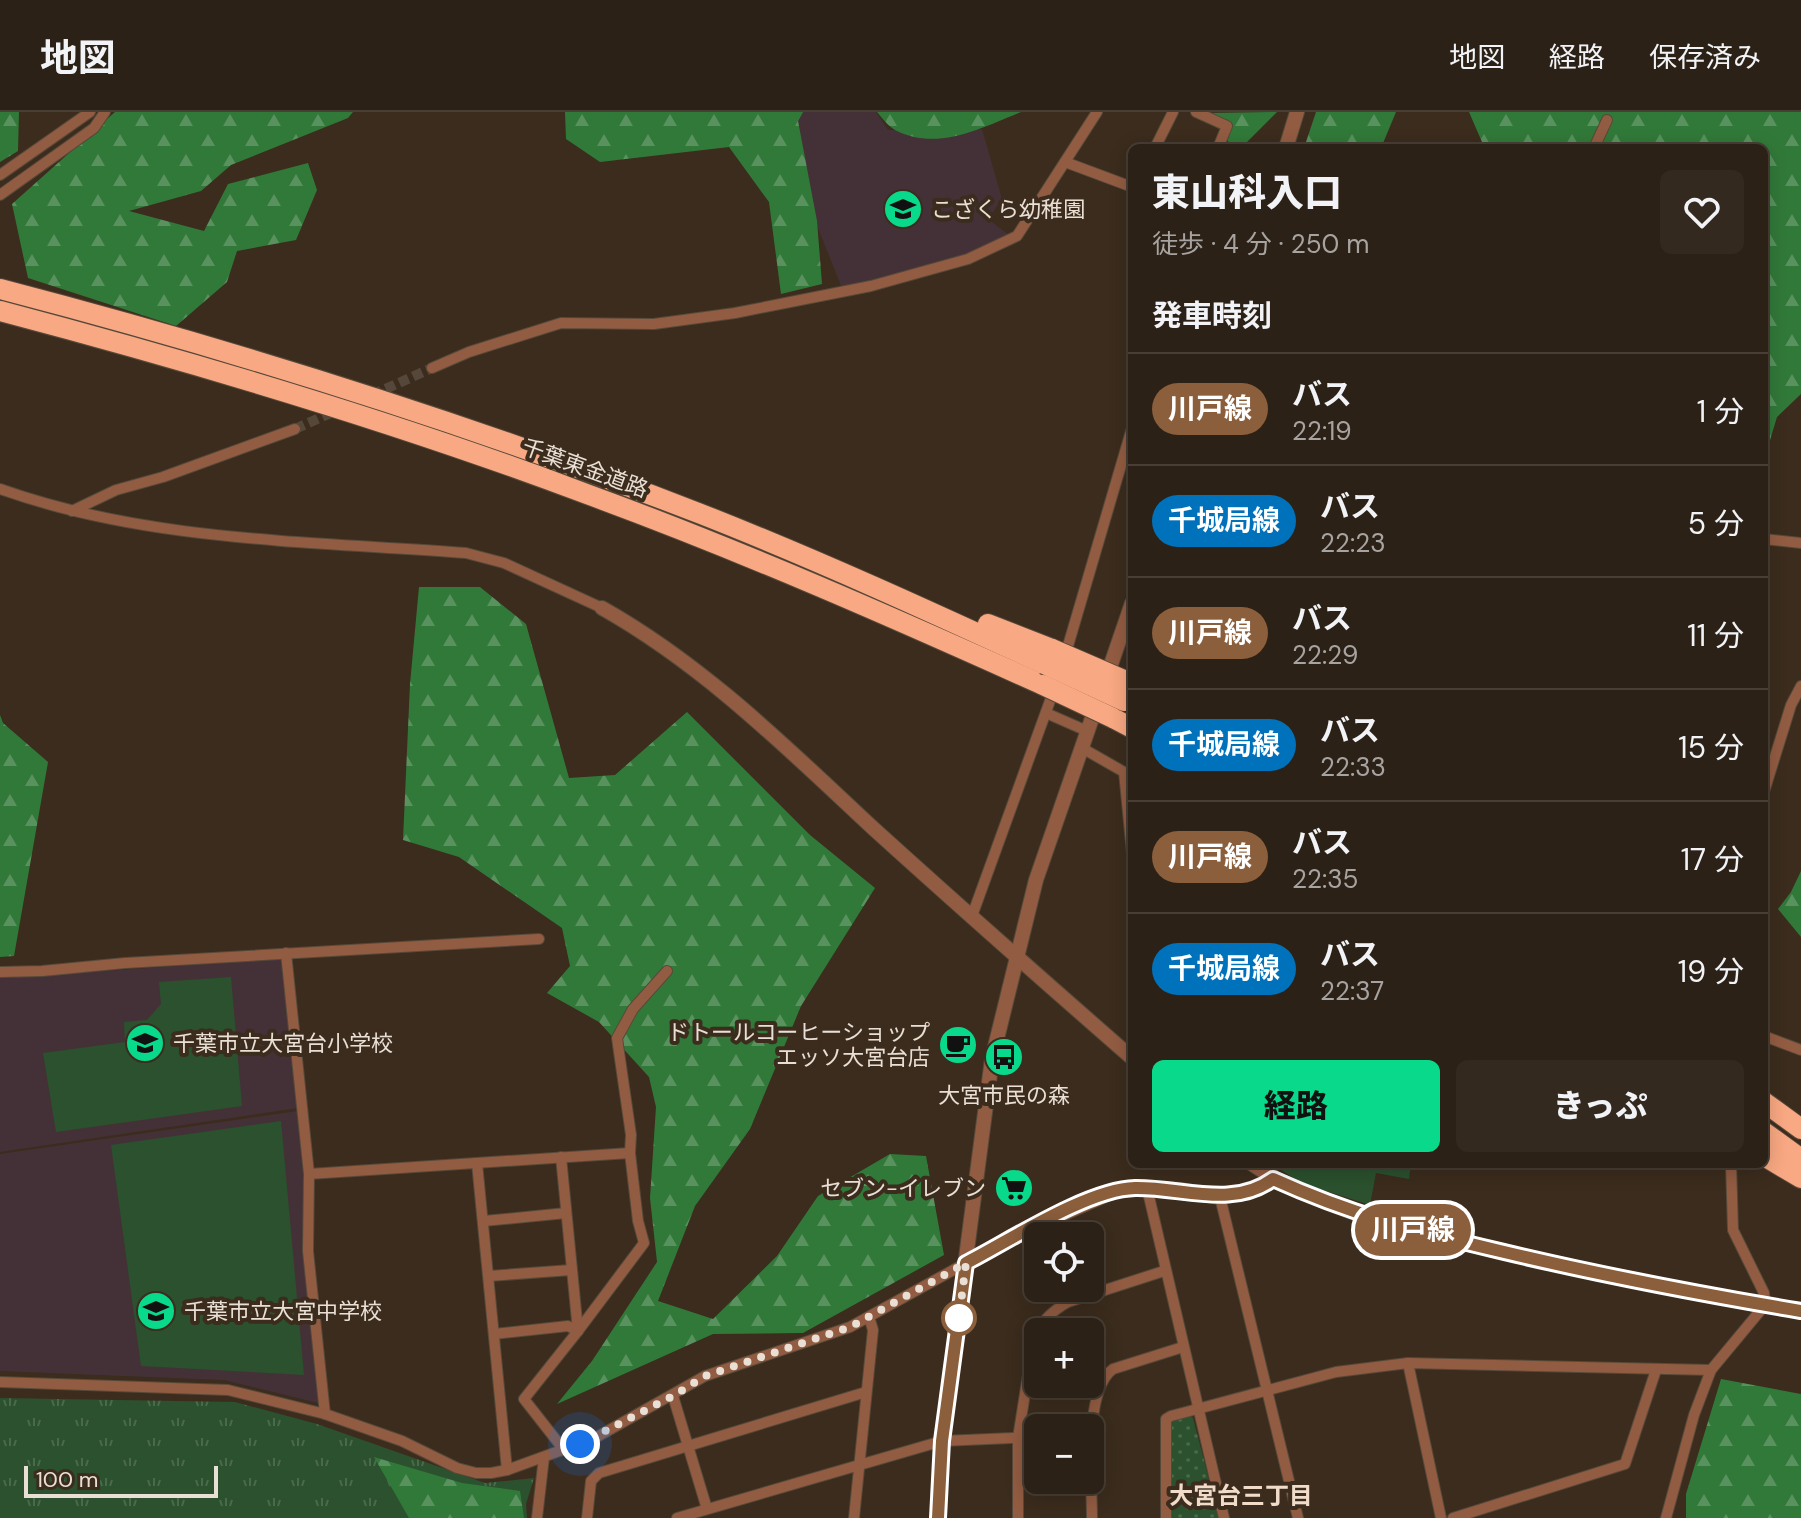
<!DOCTYPE html>
<html lang="ja">
<head>
<meta charset="utf-8">
<style>
  body { margin:0; font-family:"DM Sans","Noto Sans JP",sans-serif; background:#34291f; color:#f1f3f6; height:100vh; display:flex; flex-direction:column; font-size:30px; white-space:nowrap }
  * { box-sizing:border-box; margin:0 }
  p { font-size:26px; color:#a6a3a1 }
  .icon { flex:none; width:44px; height:44px; fill:none; stroke:currentColor; stroke-width:2; stroke-linecap:round; stroke-linejoin:round }
  .map { position:relative; flex:1; overflow:hidden }
  .drawer { position:absolute; left:1128px; top:32px; width:640px; height:1024px; display:flex; flex-direction:column; background:#2c2116; border-radius:12px; box-shadow:0 4px 20px #0003,0 0 0 2px #483e35 }
  .drawer>* { flex:none }
  .badge { padding:0 16px; border-radius:26px; font-size:28px; line-height:52px }
  .controls { position:absolute; left:1024px; top:1110px; display:grid; gap:16px }
  .controls a { display:grid; place-items:center; width:80px; height:80px; border-radius:12px; background:#2c2116; box-shadow:0 4px 20px #0003,0 0 0 2px #483e35; font-size:40px }
  .scale { position:absolute; left:24px; bottom:20px; width:194px; box-sizing:border-box; padding-left:8px; border:4px solid #e9dfd5; border-top:0; font-size:22px; line-height:28px; white-space:nowrap; color:#e9dfd5; -webkit-text-stroke:6px #3b2c1d; paint-order:stroke }
  .you { position:absolute; width:40px; height:40px; margin:-20px; border:6px solid #fff; border-radius:50%; background:#1a73e8; box-shadow:0 0 0 12px #1a73e833 }
  .map>.badge { position:absolute; translate:-50% -50%; box-shadow:0 0 0 4px #fff }
  h2 { padding:0 24px; font-size:30px; line-height:72px }
  .round { display:grid; place-items:center; flex:none; width:84px; height:84px; border-radius:12px; background:#34291f }
  .overview { display:flex; align-items:center; justify-content:space-between; height:136px; padding:0 24px }
  h1 { font-size:38px; font-weight:800; line-height:60px }
  .action { display:flex; gap:16px; margin-top:auto; padding:16px 24px }
  .action a { flex:1; height:92px; border-radius:12px; background:#09d98b; color:#111; font-size:32px; font-weight:800; line-height:92px; text-align:center }
  .action a+a { background:#34291f; color:#f1f3f6 }
  ul { padding:0; list-style:none }
  li { display:flex; align-items:center; gap:24px; height:112px; padding:0 24px; border-top:2px solid #483e35 }
  li div { flex:1 }
  li b { display:block; font-size:30px }
  li em { font-style:normal }
  li .badge { min-width:88px; font-weight:700; text-align:center }
  header { display:flex; align-items:center; gap:48px; box-sizing:border-box; height:112px; padding:0 40px; background:#2c2116; border-bottom:2px solid #483e35 }
  header strong { font-size:38px }
  nav { display:flex; gap:44px; margin-inline-start:auto; font-size:28px }
  .map>svg:first-child { display:block }
  .education { fill:#443137 }
  .grass { fill:url(#grass-tufts) }
  .forest { fill:url(#forest-firs) }
  .park { fill:url(#park-dots) }
  .garden { fill:#2b512e }
  .lines { fill:none; stroke-linecap:round; stroke-linejoin:round }
  .minor-tunnel { stroke:#554739; stroke-width:10; stroke-dasharray:10 5; stroke-linecap:butt }
  .minor-casing { stroke:#57493a; stroke-width:12 }
  .tertiary-casing { stroke:#57493a; stroke-width:16 }
  .motorway-casing { stroke:#57493a; stroke-width:22 }
  .minor { stroke:#925c42; stroke-width:10 }
  .tertiary { stroke:#925c42; stroke-width:14 }
  .motorway { stroke:#f8a882; stroke-width:20 }
  .motorway-bridge-casing { stroke:#57493a; stroke-width:22; stroke-linecap:butt }
  .motorway-bridge { stroke:#f8a882; stroke-width:20 }
  .line-casing { stroke:#fff; stroke-width:18 }
  .line { stroke:#8b5e3c; stroke-width:12 }
  .walk { stroke:#e9dfd5; stroke-width:8; stroke-dasharray:0 14.4 }
  .stop-dot { fill:#fff; stroke:#8b5e3c; stroke-width:4 }
  .labels { text-anchor:middle; dominant-baseline:central; stroke-width:8; stroke-linejoin:round; paint-order:stroke }
  .poi-label { font-size:22px; fill:#e9dfd5; stroke:#3b2c1d; text-anchor:start }
  .street-label { font-size:22px; fill:#e9dfd5; stroke:#3b2c1d }
  .neighbourhood-label { font-size:24px; font-weight:bold; fill:#f0dcc9; stroke:#3b2c1d }
</style>
</head>
<body>
<header>
<strong>地図</strong>
<nav><a>地図</a><a>経路</a><a>保存済み</a></nav>
</header>
<div class="map">
<svg width="1801" height="1406" viewBox="0 0 1801 1406">
  <defs>
    <pattern id="grass-tufts" width="24" height="20" patternUnits="userSpaceOnUse" patternTransform="scale(2)"><rect width="24" height="20" fill="#2b512e"/><path d="M3 7l-1-3M5 7V3M7 7l1-3M15 17l-1-3M17 17v-4M19 17l1-3" fill="none" stroke="#4a6a4b"/></pattern>
    <pattern id="forest-firs" width="22" height="20" patternUnits="userSpaceOnUse" patternTransform="scale(2)"><rect width="22" height="20" fill="#317939"/><path d="M5 1l3.5 6h-7zM16 11l3.5 6h-7z" fill="#59925e"/></pattern>
    <pattern id="park-dots" width="8" height="8" patternUnits="userSpaceOnUse" patternTransform="scale(2)"><rect width="8" height="8" fill="#2b512e"/><path d="M2 2h.1M6 6h.1" fill="none" stroke="#4a6a4b" stroke-width="1.8" stroke-linecap="round"/></pattern>
  </defs>
  <rect width="100%" height="100%" fill="#3b2c1d"/>
  <g class="education">
    <polygon points="800,0 876,0 888,18 982,17 1002,87 988,107 1009,123 964,144 842,176 801,74 792,3"/>
    <polygon points="281,847 298,996 0,1040 0,866"/>
    <polygon points="298,999 322,1292 224,1268 0,1259 0,1042"/>
  </g>
  <polygon class="grass" points="0,1286 235,1290 317,1312 485,1371 534,1366 526,1392 527,1406 0,1406"/>
  <g class="forest">
    <polygon points="0,0 19,0 18,39 0,50"/>
    <polygon points="115,0 353,0 348,6 231,53 201,79 129,99 204,119 228,72 308,51 317,78 296,128 237,139 227,170 176,214 28,166 12,92"/>
    <polygon points="565,0 803,0 798,9 817,109 822,172 781,182 769,90 729,35 600,50 566,27"/>
    <path d="M877 0H1021C981 16 937 40 895 18 888 14 882 6 877 0Z"/>
    <polygon points="1277,0 1241,36 1233,36 1207,1"/>
    <polygon points="1316,0 1396,0 1381,36 1304,36"/>
    <polygon points="1469,0 1801,0 1801,282 1777,305 1764,348 1764,36 1494,36 1482,30"/>
    <polygon points="419,475 480,475 526,512 569,666 615,663 687,600 810,723 875,776 801,894 750,1017 695,1094 658,1189 713,1207 777,1144 818,1084 890,1042 926,1044 944,1143 803,1221 713,1222 557,1292 592,1249 657,1150 650,1086 656,995 649,965 599,910 547,881 570,854 562,816 459,745 403,728 410,572"/>
    <polygon points="0,603 3,611 48,650 14,844 0,845"/>
    <polygon points="1801,759 1801,825 1778,797 1791,780"/>
    <polygon points="1721,1267 1801,1282 1801,1406 1686,1406 1686,1382"/>
    <polygon points="374,1345 462,1371 520,1379 524,1406 409,1406"/>
  </g>
  <polygon class="park" points="1186,1302 1193,1306 1219,1406 1168,1406 1170,1307"/>
  <g class="garden">
    <polygon points="231,865 242,994 56,1020 43,941 125,930 124,910 147,908 161,892 159,870"/>
    <polygon points="281,1009 304,1263 141,1254 111,1033"/>
    <polygon points="1272,1052 1411,1052 1409,1067 1376,1061 1370,1093 1301,1071"/>
  </g>
  <g class="lines">
    <g class="minor-tunnel">
      <polyline points="372,283 432,256"/>
      <polyline points="295,317 335,299"/>
    </g>
    <defs>
      <g id="minor">
        <polyline points="1196,0 1227,14 1218,36"/>
        <polyline points="1155,36 1173,0"/>
        <polyline points="1594,36 1607,8"/>
        <polyline points="1065,50 1132,75"/>
        <polyline points="0,63 90,0"/>
        <polyline points="0,83 94,16 105,0"/>
        <polyline points="432,256 469,240 561,211 654,212 735,201 871,174 968,147 1017,124 1097,0"/>
        <path d="M0 377C149 430 310 429 466 441L504 451 602 496"/>
        <polyline points="72,399 116,378 163,365 295,317"/>
        <polyline points="1764,427 1801,431"/>
        <polyline points="1065,544 1132,316"/>
        <polyline points="1046,601 1087,619"/>
        <polyline points="1082,636 1124,660 1132,741"/>
        <polyline points="1764,680 1791,593 1801,574"/>
        <polyline points="972,804 1055,575"/>
        <polyline points="286,841 309,1062 308,1139 325,1302"/>
        <polyline points="0,860 42,859 125,851 539,827"/>
        <polyline points="1764,924 1801,938"/>
        <polyline points="561,1045 578,1219"/>
        <polyline points="477,1051 507,1358"/>
        <polyline points="309,1062 630,1041"/>
        <polyline points="1147,1076 1224,1406"/>
        <polyline points="1220,1085 1298,1406"/>
        <polyline points="484,1109 566,1101"/>
        <polyline points="489,1164 571,1158"/>
        <polyline points="494,1222 568,1214 578,1219"/>
        <polyline points="1408,1251 1441,1406"/>
        <polyline points="0,1270 228,1278 325,1302 402,1329 457,1356 476,1361 491,1361 507,1358 595,1326 705,1264 850,1215 966,1151"/>
        <polyline points="673,1284 707,1397"/>
        <polyline points="564,1338 524,1287 578,1219 644,1131 638,1109 630,1041 631,1023 617,926 633,897 667,859"/>
        <polyline points="537,1406 544,1345"/>
        <polyline points="587,1406 591,1369 599,1361 866,1280"/>
        <polyline points="677,1406 942,1329 1038,1325"/>
        <polyline points="854,1406 873,1218 869,1205"/>
        <path d="M1018 1406V1326L1033 1231C1040 1211 1050 1200 1068 1190L1164 1159"/>
        <path d="M1092 1406C1092 1370 1083 1279 1113 1257L1183 1235"/>
        <polyline points="1166,1406 1166,1307 1171,1304 1336,1260 1408,1251 1711,1258"/>
        <polyline points="1453,1406 1625,1352 1656,1258"/>
        <polyline points="1666,1406 1694,1303 1711,1258 1765,1193 1764,1181 1733,1118 1731,1052"/>
      </g>
      <g id="tertiary">
        <polyline points="1286,36 1297,0"/>
        <path d="M602 496C705 554 788 637 874 717 959 794 1045 870 1132 946"/>
        <polyline points="1105,570 1132,491"/>
        <path d="M1252 1052C1321 1099 1405 1116 1485 1135 1590 1160 1695 1181 1801 1199"/>
        <polyline points="966,1151 1021,1120 1115,1079 1147,1076 1180,1078 1220,1085 1250,1080 1273,1067"/>
        <polyline points="938,1406 942,1329 992,947 1036,768 1098,589"/>
      </g>
      <g id="motorway">
        <path d="M0 177C238 239 472 313 701 402 818 448 931 500 1044 552"/>
        <path d="M0 199C197 251 393 309 584 381 740 438 892 505 1043 573"/>
        <polyline points="988,512 1052,537"/>
        <polyline points="1113,606 1132,616"/>
        <polyline points="1764,990 1801,1017"/>
        <polyline points="1764,1020 1801,1047"/>
        <polyline points="1764,1044 1801,1066"/>
      </g>
    </defs>
    <use href="#minor" class="minor-casing"/>
    <use href="#tertiary" class="tertiary-casing"/>
    <use href="#motorway" class="motorway-casing"/>
    <use href="#minor" class="minor"/>
    <use href="#tertiary" class="tertiary"/>
    <use href="#motorway" class="motorway"/>
    <defs>
      <g id="motorway-bridge">
        <polyline points="1052,537 1126,569"/>
        <polyline points="1044,552 1124,589"/>
        <polyline points="1043,573 1113,606"/>
      </g>
    </defs>
    <use href="#motorway-bridge" class="motorway-bridge-casing"/>
    <use href="#motorway-bridge" class="motorway-bridge"/>
  </g>
  <g class="lines">
    <defs>
      <path id="line" d="M938 1406 942 1329 966 1151C1009 1129 1088 1077 1135 1076 1182 1075 1232 1097 1273 1067 1350 1102 1419 1120 1500 1139 1600 1163 1700 1182 1801 1199"/>
    </defs>
    <use href="#line" class="line-casing"/>
    <use href="#line" class="line"/>
    <polyline class="walk" points="580,1332 673,1284 705,1264 850,1215 966,1151 959,1206"/>
  </g>
  <defs>
    <symbol id="school-disc" viewBox="-11 -11 22 22"><circle r="9.5" fill="#09d98b" stroke="#3b2c1d"/><path d="M0-5L7-2L0 1L-7-2ZM-4 1L0 2.5L4 1V4Q0 6-4 4Z" fill="#111"/></symbol>
    <symbol id="cafe-disc" viewBox="-11 -11 22 22"><circle r="9.5" fill="#09d98b" stroke="#3b2c1d"/><path d="M-5.5-4.5H6V0H3Q3 3.5 0 3.5H-2.5Q-5.5 3.5-5.5 0ZM3-3.2v2h1.7v-2ZM-6 4.5H4V6H-6Z" fill="#111"/></symbol>
    <symbol id="bus-disc" viewBox="-11 -11 22 22"><circle r="9.5" fill="#09d98b" stroke="#3b2c1d"/><path d="M-5-6H5V4H4V6H2V4H-2V6H-4V4H-5ZM-3.5-4V0h7V-4ZM-3.5 1.2v1.5H-2V1.2ZM2 1.2v1.5H3.5V1.2Z" fill="#111"/></symbol>
    <symbol id="supermarket-disc" viewBox="-11 -11 22 22"><circle r="9.5" fill="#09d98b" stroke="#3b2c1d"/><path d="M-6-5.5h2.5l.6 2H6L4.5 2H-2.5L-4.4-4H-6ZM-1.5 3.2a1.3 1.3 0 1 0 .1 0ZM3 3.2a1.3 1.3 0 1 0 .1 0Z" fill="#111"/></symbol>
  </defs>
  <g fill-rule="evenodd">
    <use href="#school-disc" x="881" y="75" width="44" height="44"/>
    <use href="#school-disc" x="123" y="909" width="44" height="44"/>
    <use href="#cafe-disc" x="936" y="911" width="44" height="44"/>
    <use href="#bus-disc" x="982" y="923" width="44" height="44"/>
    <use href="#supermarket-disc" x="992" y="1054" width="44" height="44"/>
    <use href="#school-disc" x="134" y="1177" width="44" height="44"/>
  </g>
  <circle class="stop-dot" cx="959" cy="1206" r="16"/>
  <g class="labels">
    <g class="poi-label">
      <text x="931" y="97">こざくら幼稚園</text>
      <text x="930" y="920" text-anchor="end">ドトールコーヒーショップ<tspan x="930" dy="25">エッソ大宮台店</tspan></text>
      <text x="173" y="931">千葉市立大宮台小学校</text>
      <text x="1004" y="983" text-anchor="middle">大宮市民の森</text>
      <text x="986" y="1076" text-anchor="end">セブン-イレブン</text>
      <text x="184" y="1199">千葉市立大宮中学校</text>
    </g>
    <g class="street-label">
      <text transform="translate(585 356) rotate(20)">千葉東金道路</text>
    </g>
    <g class="neighbourhood-label">
      <text x="1241" y="1383">大宮台三丁目</text>
    </g>
  </g>
</svg>
<div class="controls">
<a><svg class="icon" aria-label="locate" viewBox="0 0 24 24"><circle cx="12" cy="12" r="6"/><path d="M12 2v4M12 18v4M2 12h4M18 12h4"/></svg></a>
<a>+</a>
<a>−</a>
</div>
<div class="scale">100 m</div>
<div class="you" style="left:580px;top:1332px"></div>
<b class="badge" style="left:1413px;top:1118px;background:#8b5e3c;color:#fff">川戸線</b>
<section class="drawer">
<div class="overview"><div><h1>東山科入口</h1><p>徒歩 · 4 分 · 250 m</p></div><a class="round"><svg class="icon" aria-label="heart" viewBox="0 0 24 24"><path d="M12 20l-8-8c-3-5 5-10 8-4 3-6 11-1 8 4z"/></svg></a></div>
<h2>発車時刻</h2>
<ul>
<li><span class="badge" style="background:#8b5e3c;color:#fff">川戸線</span><div><b>バス</b><p>22:19</p></div><em>1 分</em></li>
<li><span class="badge" style="background:#0072bc;color:#fff">千城局線</span><div><b>バス</b><p>22:23</p></div><em>5 分</em></li>
<li><span class="badge" style="background:#8b5e3c;color:#fff">川戸線</span><div><b>バス</b><p>22:29</p></div><em>11 分</em></li>
<li><span class="badge" style="background:#0072bc;color:#fff">千城局線</span><div><b>バス</b><p>22:33</p></div><em>15 分</em></li>
<li><span class="badge" style="background:#8b5e3c;color:#fff">川戸線</span><div><b>バス</b><p>22:35</p></div><em>17 分</em></li>
<li><span class="badge" style="background:#0072bc;color:#fff">千城局線</span><div><b>バス</b><p>22:37</p></div><em>19 分</em></li>
</ul>
<div class="action"><a>経路</a><a>きっぷ</a></div>
</section>
</div>
</body>
</html>
